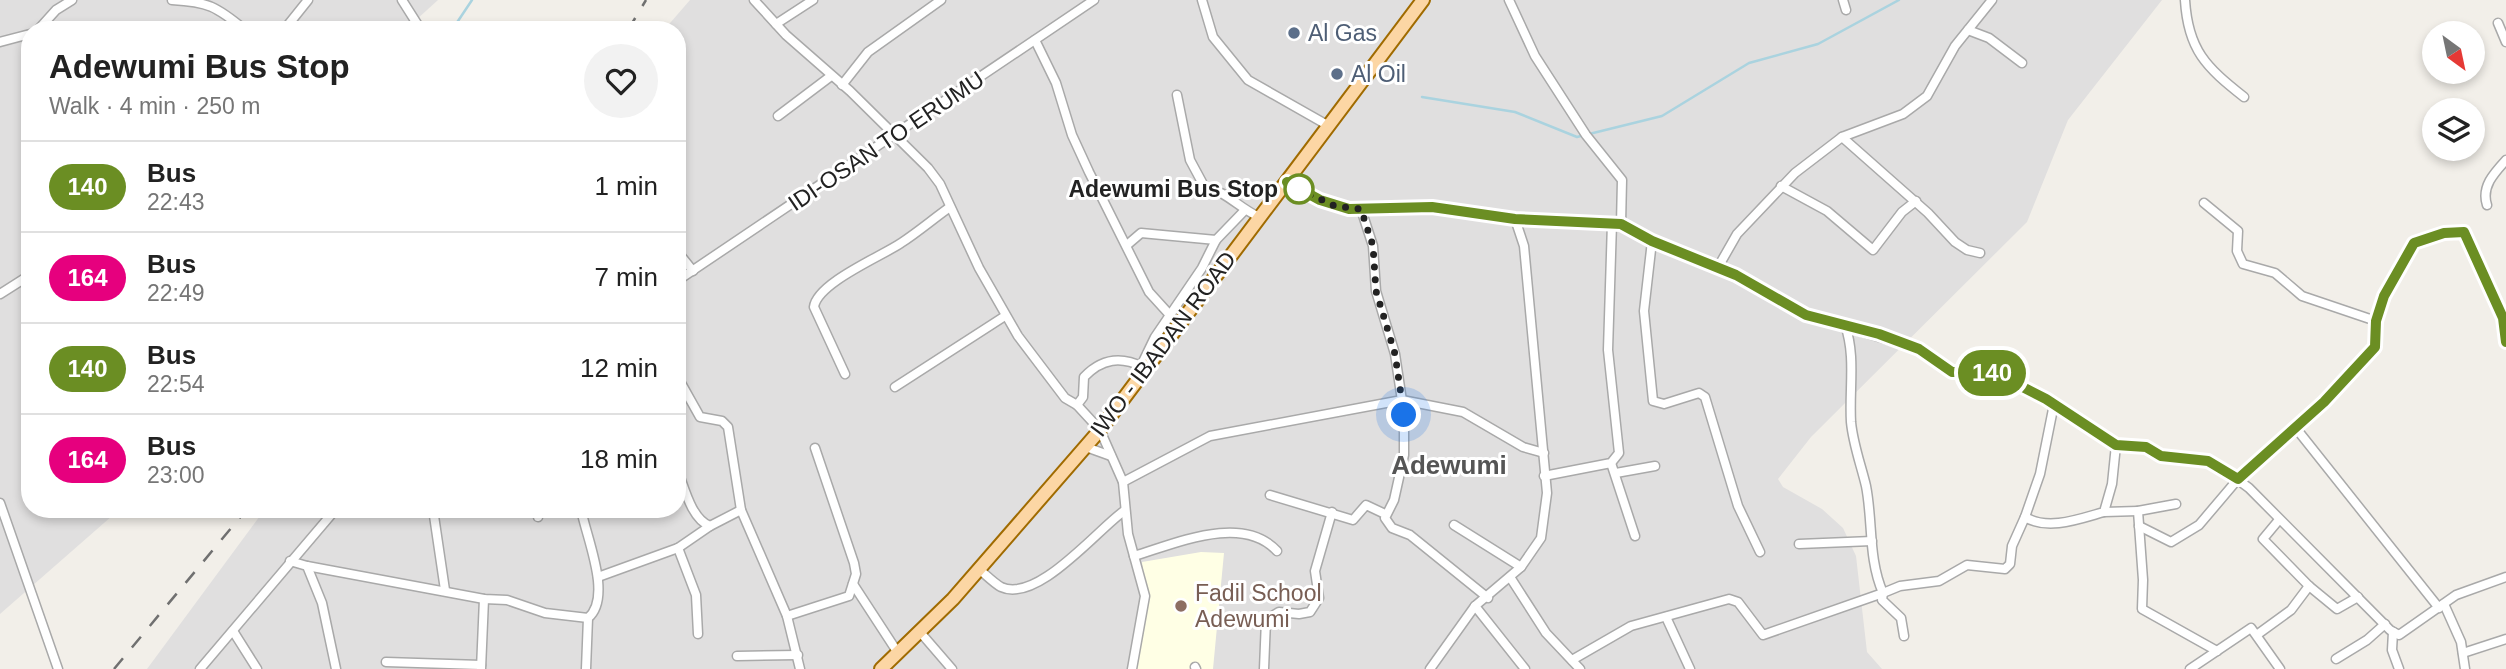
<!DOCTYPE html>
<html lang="en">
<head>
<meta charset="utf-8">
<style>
  body { margin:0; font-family:Arial,sans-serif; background:#f2f2f2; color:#222; height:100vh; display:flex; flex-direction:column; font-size:26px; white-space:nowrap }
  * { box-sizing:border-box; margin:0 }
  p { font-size:23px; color:#767676 }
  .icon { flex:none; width:38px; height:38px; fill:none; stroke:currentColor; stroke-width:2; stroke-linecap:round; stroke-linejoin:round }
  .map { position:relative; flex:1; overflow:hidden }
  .drawer { position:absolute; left:21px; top:21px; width:665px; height:497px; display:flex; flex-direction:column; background:#fff; border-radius:28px; box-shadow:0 4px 10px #0003 }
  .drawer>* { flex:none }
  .badge { padding:0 14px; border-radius:23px; font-size:24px; line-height:46px }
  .needle { width:46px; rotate:147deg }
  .tools { position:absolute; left:2422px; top:21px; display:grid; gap:14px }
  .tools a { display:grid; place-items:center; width:63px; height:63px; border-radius:50%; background:#fff; box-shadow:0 4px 10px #0003; font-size:35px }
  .you { position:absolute; width:35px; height:35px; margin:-18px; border:5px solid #fff; border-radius:50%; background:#1a73e8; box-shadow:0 0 0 10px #1a73e833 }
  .map>.badge { position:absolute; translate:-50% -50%; box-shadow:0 0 0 4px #fff }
  .round { display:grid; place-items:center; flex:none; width:74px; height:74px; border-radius:37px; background:#f2f2f2 }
  .overview { display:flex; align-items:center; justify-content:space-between; height:119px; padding:0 28px }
  h1 { font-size:33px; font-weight:700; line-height:52px }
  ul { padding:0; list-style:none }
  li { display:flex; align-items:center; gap:21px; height:91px; padding:0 28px; border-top:2px solid #e0e0e0 }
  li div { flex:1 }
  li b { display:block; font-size:26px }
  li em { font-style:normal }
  li .badge { min-width:77px; font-weight:700; text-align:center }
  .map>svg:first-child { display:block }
  .residential { fill:#e0dfdf }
  .education { fill:#ffffe5 }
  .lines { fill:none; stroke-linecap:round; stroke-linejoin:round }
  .stream { stroke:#aad3df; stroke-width:2.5 }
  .minor-casing { stroke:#a9a9a9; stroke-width:11 }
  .primary-casing { stroke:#a06b00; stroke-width:16 }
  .minor { stroke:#fff; stroke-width:8 }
  .primary { stroke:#fcd6a4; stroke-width:12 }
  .rail { stroke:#707070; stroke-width:2.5; stroke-dasharray:14 14; stroke-linecap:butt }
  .line-casing { stroke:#fff; stroke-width:16 }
  .line { stroke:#6b8e23; stroke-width:10 }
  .walk { stroke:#222; stroke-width:7; stroke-dasharray:0 12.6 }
  .service-dot { fill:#5c6f8a; stroke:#fff; stroke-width:2.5 }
  .stop-dot { fill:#fff; stroke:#6b8e23; stroke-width:3.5 }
  .education-dot { fill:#8d6e63; stroke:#fff; stroke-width:2.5 }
  .labels { text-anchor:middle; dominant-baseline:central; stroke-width:6; stroke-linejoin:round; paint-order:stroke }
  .service-label { font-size:23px; fill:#4e5e75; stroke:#fff; text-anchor:start }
  .street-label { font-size:23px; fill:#222; stroke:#fff }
  .stop-label { font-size:23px; font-weight:bold; fill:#222; stroke:#fff; text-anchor:end }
  .education-label { font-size:23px; fill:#785e54; stroke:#fff; text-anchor:start }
  .quarter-label { font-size:26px; font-weight:bold; fill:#555; stroke:#fff }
</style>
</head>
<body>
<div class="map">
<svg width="2506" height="669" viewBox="0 0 2506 669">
  <rect width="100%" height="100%" fill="#f2efe9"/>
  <g class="residential">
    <polygon points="0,0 438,0 405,30 30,30 30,509 120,509 0,614"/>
    <polygon points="690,0 2162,0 2068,120 2027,222 1811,437 1778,479 1783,487 1822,509 1843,528 1856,556 1867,652 1882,669 147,669 265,509 677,509 677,30 664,30"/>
  </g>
  <polygon class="education" points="1201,552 1224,553 1213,669 1136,669 1145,596 1142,562"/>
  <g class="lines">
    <g class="stream">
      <polyline points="452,30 472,0"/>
      <polyline points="1422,97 1515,112 1577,137 1662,116 1749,63 1818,44 1899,0"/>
    </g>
    <defs>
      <g id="minor">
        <path d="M172 0C208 2 216 6 245 30"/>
        <polyline points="402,0 421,30"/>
        <polyline points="754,0 786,35 850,91 928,168 940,184 979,268 1018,336 1065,398 1077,405 1100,430 1123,482 1128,534 1145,596 1132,669"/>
        <polyline points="1202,0 1213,37 1248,80 1329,126"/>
        <polyline points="1509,0 1535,56 1586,135 1622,180 1621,224"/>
        <polyline points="1843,0 1846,10"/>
        <path d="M2185 0C2188 50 2206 67 2244 97"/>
        <polyline points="2498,23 2506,42"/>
        <polyline points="776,24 813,0"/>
        <polyline points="38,30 56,10 72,0"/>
        <polyline points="284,30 308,0"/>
        <polyline points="1968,30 1989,38 2022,63"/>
        <polyline points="1035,40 1056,83 1072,135 1089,172 1149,292 1169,314"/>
        <polyline points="0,42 30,34"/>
        <polyline points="842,85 868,52 941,0"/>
        <path d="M1177 95 1190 160 1204 186C1227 192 1239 208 1259 217"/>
        <polyline points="778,116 831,76"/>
        <polyline points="1842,137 1928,213 1955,242 1967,250 1980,253"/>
        <polyline points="1287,182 1320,200 1349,209 1432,207 1515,219 1621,224 1652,241 1736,275 1806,315 1919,349 1952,372 1991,372 2046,399 2116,445 2146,447 2161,456 2208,461 2226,471 2249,488 2390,630 2399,635 2456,595 2506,577"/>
        <polyline points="1781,186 1827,211 1873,250 1902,212 1916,201"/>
        <polyline points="2204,203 2238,231 2237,251 2243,264 2275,273 2302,296 2376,321"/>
        <path d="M2487 205C2481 187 2494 173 2506 160"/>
        <polyline points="1361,209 1373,246 1376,291 1395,354 1404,414 1404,455 1394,500 1385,518 1392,528 1410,535 1488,598"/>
        <polyline points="1652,241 1644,311 1653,401 1664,404 1699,393 1705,397 1738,506 1760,552"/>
        <polyline points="1127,245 1141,233 1216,240"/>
        <polyline points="677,251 693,271"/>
        <polyline points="1717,269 1737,234 1795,173 1842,137 1903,114 1927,96 1955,46 1992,0"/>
        <polyline points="677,281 1094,0"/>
        <polyline points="0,294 30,275"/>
        <path d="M1845 325C1856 356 1849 389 1851 422 1853 444 1861 465 1866 486 1873 521 1868 559 1883 593L1900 586 1939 581 1967 565 2005 569 2010 564 2012 546 2025 517C2048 531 2079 519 2104 512L2112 484 2116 445"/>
        <polyline points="1141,366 1155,337 1202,268 1216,240 1245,210"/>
        <path d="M845 374 814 307C817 283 882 256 901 243 918 232 933 219 950 207"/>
        <polyline points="677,376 700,417 722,421 728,427 741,510"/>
        <polyline points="895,387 1005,316"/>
        <path d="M1077 405 1083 397 1084 377C1102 358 1121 356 1143 367"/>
        <polyline points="2295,427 2439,608"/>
        <polyline points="1086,447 1111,456"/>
        <polyline points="1611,463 1635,536"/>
        <path d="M677 469C684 486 691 519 710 526L741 510 787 616 800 669"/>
        <polyline points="1616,473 1655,466"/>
        <polyline points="1544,476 1611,463 1619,453 1608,350 1612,223"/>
        <polyline points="1123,482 1210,436 1402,400 1463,412 1523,447 1544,453"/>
        <polyline points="1270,495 1353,520 1366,505 1385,514"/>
        <polyline points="0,503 58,669"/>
        <polyline points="2176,504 2138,511 2143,580 2142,609 2217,651"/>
        <polyline points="433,509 445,590"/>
        <polyline points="537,509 538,517"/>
        <path d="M581 509C586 537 613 597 588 618L586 669"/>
        <polyline points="2104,512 2138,511"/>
        <polyline points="2025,517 2040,474 2054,404"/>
        <polyline points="2278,521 2263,539 2309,586 2337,609 2358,597"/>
        <polyline points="1454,525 1521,567"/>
        <polyline points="2139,526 2171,542 2199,525 2238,479 2324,402 2375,347 2376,321 2384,296 2414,243 2444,233 2464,232 2503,318 2506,342"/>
        <polyline points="1799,544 1872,541"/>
        <polyline points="678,548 696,595 698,634"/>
        <path d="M1134 556C1175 544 1242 513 1277 551"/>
        <polyline points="290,561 307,566 322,603 336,669"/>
        <polyline points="307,566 484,599 507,600 545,613 588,618"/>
        <path d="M980 570C986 575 994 583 1001 587 1037 604 1097 530 1124 511"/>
        <polyline points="598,577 678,548 710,526"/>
        <polyline points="1510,577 1546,633 1580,669"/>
        <polyline points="853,584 898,653"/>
        <polyline points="2444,604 2461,642 2465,669"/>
        <polyline points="1475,606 1525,669"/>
        <polyline points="787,616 849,596 856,574 854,563 815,448"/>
        <polyline points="1666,617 1690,669"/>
        <polyline points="233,631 257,669"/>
        <polyline points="920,632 952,669"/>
        <polyline points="2393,632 2392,650 2399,669"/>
        <polyline points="2258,634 2291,610 2309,586"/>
        <polyline points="2463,653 2506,639"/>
        <polyline points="737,656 798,655"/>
        <polyline points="2336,659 2367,640 2385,624"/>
        <polyline points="1572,660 1631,626 1729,599 1738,602 1763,635 1883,593 1882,600 1901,618 1904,636"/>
        <polyline points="386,662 481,665"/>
        <polyline points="1195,667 1196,669"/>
        <polyline points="200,669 336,509"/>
        <polyline points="481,669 484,599"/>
        <polyline points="1264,669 1266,620 1279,612 1299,614 1310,612 1319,598 1315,571 1332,512"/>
        <polyline points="1430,669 1475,606 1521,567 1541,538 1547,493 1524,246 1515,219"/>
        <polyline points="2190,669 2251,628 2280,669"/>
      </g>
      <polyline id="primary" points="881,669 953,599 1100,430 1423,0"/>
    </defs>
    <use href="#minor" class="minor-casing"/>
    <use href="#primary" class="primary-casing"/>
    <use href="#minor" class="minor"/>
    <use href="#primary" class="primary"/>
    <g class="rail">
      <polyline points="628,30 646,0"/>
      <polyline points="114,669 247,509"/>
    </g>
  </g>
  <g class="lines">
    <defs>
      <polyline id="line" points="1287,182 1320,200 1349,209 1432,207 1515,219 1621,224 1652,241 1736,275 1806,315 1879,334 1919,349 1952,372 1991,372 2011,381 2046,399 2116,445 2146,447 2161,456 2208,461 2238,479 2324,402 2375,347 2376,321 2384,296 2414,243 2444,233 2464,232 2503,318 2506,342"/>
    </defs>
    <use href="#line" class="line-casing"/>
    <use href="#line" class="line"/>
    <polyline class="walk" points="1299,189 1335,206 1361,209 1373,246 1376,291 1395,354 1404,415"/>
  </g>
  <g class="service-dot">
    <circle cx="1294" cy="33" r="7"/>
    <circle cx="1337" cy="74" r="7"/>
  </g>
  <circle class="stop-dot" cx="1299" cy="189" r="14"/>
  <circle class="education-dot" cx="1181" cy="606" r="7"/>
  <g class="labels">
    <g class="service-label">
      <text x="1308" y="33">Al Gas</text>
      <text x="1351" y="74">Al Oil</text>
    </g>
    <g class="street-label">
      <text transform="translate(886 141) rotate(-34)">IDI-OSAN TO ERUMU</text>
      <text transform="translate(1163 344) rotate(-53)">IWO - IBADAN ROAD</text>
    </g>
    <g class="stop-label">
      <text x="1278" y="189">Adewumi Bus Stop</text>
    </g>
    <g class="education-label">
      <text x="1195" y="593">Fadil School<tspan x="1195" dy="26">Adewumi</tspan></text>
    </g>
    <g class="quarter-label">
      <text x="1449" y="465">Adewumi</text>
    </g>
  </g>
</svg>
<div class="tools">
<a><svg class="needle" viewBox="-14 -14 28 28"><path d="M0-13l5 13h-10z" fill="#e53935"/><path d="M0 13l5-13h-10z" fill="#767676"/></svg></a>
<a><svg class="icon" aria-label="layers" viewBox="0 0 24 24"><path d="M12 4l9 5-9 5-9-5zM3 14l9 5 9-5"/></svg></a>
</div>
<div class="you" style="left:1404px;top:415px"></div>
<b class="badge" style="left:1992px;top:373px;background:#6b8e23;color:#fff">140</b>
<section class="drawer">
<div class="overview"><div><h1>Adewumi Bus Stop</h1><p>Walk · 4 min · 250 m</p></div><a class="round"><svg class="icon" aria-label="heart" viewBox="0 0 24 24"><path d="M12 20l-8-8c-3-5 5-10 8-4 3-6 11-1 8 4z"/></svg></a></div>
<ul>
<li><span class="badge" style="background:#6b8e23;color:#fff">140</span><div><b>Bus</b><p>22:43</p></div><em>1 min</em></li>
<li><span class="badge" style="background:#e6007e;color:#fff">164</span><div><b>Bus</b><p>22:49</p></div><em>7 min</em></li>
<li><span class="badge" style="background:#6b8e23;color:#fff">140</span><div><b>Bus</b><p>22:54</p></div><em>12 min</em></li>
<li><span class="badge" style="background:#e6007e;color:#fff">164</span><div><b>Bus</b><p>23:00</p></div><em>18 min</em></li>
</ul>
</section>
</div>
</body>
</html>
